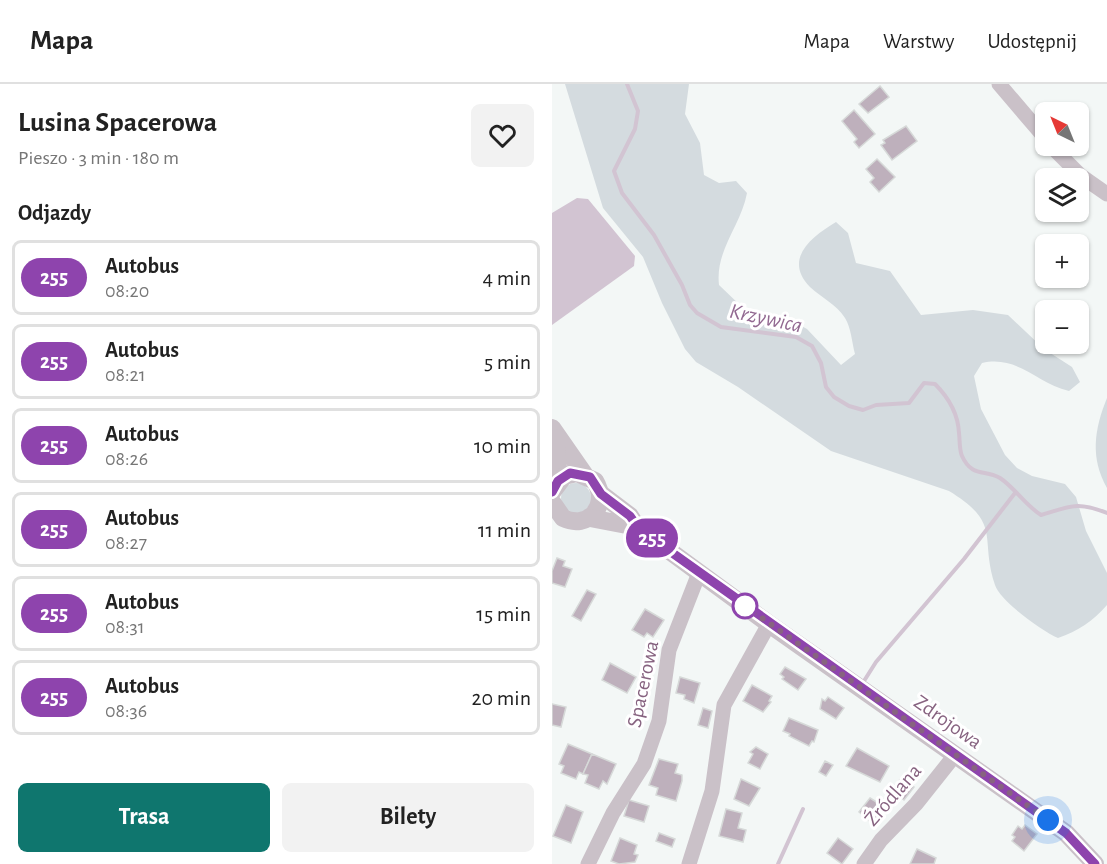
<!DOCTYPE html>
<html lang="pl">
<head>
<meta charset="utf-8">
<style>
  body { margin:0; font-family:"Alegreya Sans",sans-serif; background:#f2f2f2; color:#222; height:100vh; display:flex; flex-direction:column; font-size:22px; white-space:nowrap }
  * { box-sizing:border-box; margin:0 }
  p { font-size:20px; color:#767676 }
  .icon { flex:none; width:33px; height:33px; fill:none; stroke:currentColor; stroke-width:2; stroke-linecap:round; stroke-linejoin:round }
  .map { position:relative; flex:1; overflow:hidden }
  .drawer { display:flex; flex-direction:column; background:#fff; width:552px }
  .drawer>* { flex:none }
  .badge { padding:0 12px; border-radius:20px; font-size:21px; line-height:39px }
  .needle { width:39px; rotate:317deg }
  .tools { position:absolute; left:483px; top:18px; display:grid; gap:12px }
  .tools a { display:grid; place-items:center; width:54px; height:54px; border-radius:9px; background:#fff; box-shadow:0 2px 4px #0004; font-size:30px }
  .you { position:absolute; width:30px; height:30px; margin:-15px; border:4px solid #fff; border-radius:50%; background:#1a73e8; box-shadow:0 0 0 9px #1a73e833 }
  .map>.badge { position:absolute; translate:-50% -50%; box-shadow:0 0 0 3px #fff }
  h2 { padding:0 18px; font-size:22px; line-height:54px }
  .round { display:grid; place-items:center; flex:none; width:63px; height:63px; border-radius:9px; background:#f2f2f2 }
  .summary { display:flex; align-items:center; justify-content:space-between; height:102px; padding:0 18px }
  h1 { font-size:28px; font-weight:600; line-height:45px }
  .button { display:flex; gap:12px; margin-top:auto; padding:12px 18px }
  .button a { flex:1; height:69px; border-radius:9px; background:#0f766e; color:#fff; font-size:24px; font-weight:600; line-height:69px; text-align:center }
  .button a+a { background:#f2f2f2; color:#222 }
  ul { padding:0; list-style:none }
  li { display:flex; align-items:center; gap:18px; height:75px; margin:0 12px 9px; padding:0 6px; border:3px solid #e0e0e0; border-radius:9px }
  li div { flex:1 }
  li b { display:block; font-size:22px }
  li em { font-style:normal }
  li .badge { min-width:66px; font-weight:700; text-align:center }
  header { display:flex; align-items:center; gap:36px; box-sizing:border-box; height:84px; padding:0 30px; background:#fff; border-bottom:2px solid #e0e0e0 }
  header strong { font-size:28px }
  nav { display:flex; gap:33px; margin-inline-start:auto; font-size:21px }
  main { display:flex; flex:1; min-height:0 }
  .map>svg:first-child { display:block }
  .green { fill:#d4dbdf }
  .water { fill:#d2c4d2 }
  .lines { fill:none; stroke-linecap:round; stroke-linejoin:round }
  .stream { stroke:#d2c4d2; stroke-width:4 }
  .building { fill:#beb0bc; stroke:#d6d9d8; stroke-width:1.5 }
  .minor { stroke:#cac1c8; stroke-width:15 }
  .tertiary { stroke:#cac1c8; stroke-width:18 }
  .line-casing { stroke:#fff; stroke-width:14 }
  .line { stroke:#8e44ad; stroke-width:9 }
  .walk { stroke:#876380; stroke-width:6; stroke-dasharray:0 10.8 }
  .stop-dot { fill:#fff; stroke:#8e44ad; stroke-width:3 }
  .labels { text-anchor:middle; dominant-baseline:central; stroke-width:6; stroke-linejoin:round; paint-order:stroke }
  .street-label { font-size:21px; fill:#876380; stroke:#fff }
  .water-label { font-size:22px; font-style:italic; fill:#926991; stroke:#fff }
</style>
</head>
<body>
<header>
<strong>Mapa</strong>
<nav><a>Mapa</a><a>Warstwy</a><a>Udostępnij</a></nav>
</header>
<main>
<section class="drawer">
<div class="summary"><div><h1>Lusina Spacerowa</h1><p>Pieszo · 3 min · 180 m</p></div><a class="round"><svg class="icon" aria-label="heart" viewBox="0 0 24 24"><path d="M12 20l-8-8c-3-5 5-10 8-4 3-6 11-1 8 4z"/></svg></a></div>
<h2>Odjazdy</h2>
<ul>
<li><span class="badge" style="background:#8e44ad;color:#fff">255</span><div><b>Autobus</b><p>08:20</p></div><em>4 min</em></li>
<li><span class="badge" style="background:#8e44ad;color:#fff">255</span><div><b>Autobus</b><p>08:21</p></div><em>5 min</em></li>
<li><span class="badge" style="background:#8e44ad;color:#fff">255</span><div><b>Autobus</b><p>08:26</p></div><em>10 min</em></li>
<li><span class="badge" style="background:#8e44ad;color:#fff">255</span><div><b>Autobus</b><p>08:27</p></div><em>11 min</em></li>
<li><span class="badge" style="background:#8e44ad;color:#fff">255</span><div><b>Autobus</b><p>08:31</p></div><em>15 min</em></li>
<li><span class="badge" style="background:#8e44ad;color:#fff">255</span><div><b>Autobus</b><p>08:36</p></div><em>20 min</em></li>
</ul>
<div class="button"><a>Trasa</a><a>Bilety</a></div>
</section>
<div class="map">
<svg width="555" height="780" viewBox="0 0 555 780">
  <rect width="100%" height="100%" fill="#f3f7f6"/>
  <g class="green">
    <path d="M13 0H137L133 30 148 59 152 91 167 99 184 97 195 109C189 142 163 166 167 201L191 224 240 237 255 245 289 281 303 270C300 259 299 243 293 234 284 220 270 214 258 203 231 175 259 153 284 138L296 149 304 179 338 187 369 231 421 226 456 231 492 265 520 283 528 298 517 307C484 299 466 271 430 279L422 292 429 325 453 371 465 384 480 392 513 400 524 413 534 447 555 489V521C541 537 526 547 506 554 490 547 448 517 443 501 427 453 451 440 397 407L279 367 186 303 144 278 133 265 110 219 91 173 51 124Z"/>
    <path d="M555 314V404C538 374 542 346 555 314Z"/>
    <circle cx="24" cy="414" r="15"/>
  </g>
  <polygon class="water" points="25,114 36,115 83,172 82,182 0,241 0,129"/>
  <g class="lines">
    <g class="stream">
      <path d="M75 0 86 27 83 45 62 87 70 109 102 151 130 201 138 221 145 229 169 243 244 253 260 262 269 279 274 303 282 313 297 322 311 326 324 321 357 319 372 299 383 300C397 314 406 329 407 349 408 356 407 365 410 372 420 394 433 385 448 394 463 404 473 421 489 431 519 422 525 417 555 429"/>
      <polyline points="312,597 324,578 412,475 463,409"/>
      <polyline points="226,780 251,725"/>
    </g>
  </g>
  <g class="building">
    <polygon points="328,2 337,13 316,29 307,20"/>
    <polygon points="302,26 323,50 307,64 302,58 305,55 290,37"/>
    <polygon points="354,42 365,57 340,76 329,61 333,59 331,56"/>
    <polygon points="325,75 343,93 327,108 318,98 322,94 314,85"/>
    <polygon points="5,474 13,477 11,482 20,485 13,503 0,499 0,487"/>
    <polygon points="35,506 44,510 29,537 20,532"/>
    <polygon points="93,525 112,536 101,553 95,549 92,553 80,546"/>
    <polygon points="58,579 84,593 75,609 50,596"/>
    <polygon points="233,583 254,595 246,606 230,595 232,593 228,590"/>
    <polygon points="128,593 148,599 142,619 132,615 133,611 124,609"/>
    <polygon points="200,601 220,612 217,617 219,618 211,628 191,617"/>
    <polygon points="276,613 292,624 284,635 268,625 270,615 273,617"/>
    <polygon points="0,620 14,623 9,643 0,641"/>
    <polygon points="151,624 160,627 156,644 146,641"/>
    <polygon points="237,634 266,646 262,658 260,657 257,662 237,652 238,650 231,647"/>
    <polygon points="16,660 40,670 31,690 27,688 24,695 9,689 12,682 7,680"/>
    <polygon points="204,663 216,670 208,685 196,679 201,670 198,668"/>
    <polygon points="305,664 337,682 328,698 294,682"/>
    <polygon points="40,670 64,680 55,700 51,697 47,705 33,699 36,691 31,690"/>
    <polygon points="107,675 126,680 123,689 130,691 130,697 124,717 104,711 106,704 97,701"/>
    <polygon points="273,677 281,681 274,692 267,688"/>
    <polygon points="352,691 362,703 352,716 339,706"/>
    <polygon points="189,695 208,704 197,722 182,715"/>
    <polygon points="318,714 331,722 329,724 334,727 322,741 307,728"/>
    <polygon points="77,716 97,722 92,738 72,732"/>
    <polygon points="14,721 31,728 19,759 1,752"/>
    <polygon points="174,725 190,729 186,744 194,746 191,758 167,752"/>
    <polygon points="473,741 485,750 472,767 460,757 463,753 460,751 466,742 470,745"/>
    <polygon points="107,749 123,755 120,763 104,757"/>
    <polygon points="68,754 85,761 82,770 86,771 83,778 67,780 59,777"/>
    <polygon points="286,754 301,765 290,780 275,769"/>
    <polygon points="365,765 384,774 382,780 358,780"/>
  </g>
  <g class="lines">
    <g class="minor">
      <polyline points="447,0 494,55"/>
      <polyline points="499,62 529,92 555,110"/>
      <polyline points="36,780 61,729 92,680 107,637 117,566 147,489"/>
      <polyline points="137,780 160,707 172,621 217,540"/>
      <polyline points="312,780 329,756 364,720 403,671"/>
    </g>
    <g class="tertiary">
      <polyline points="0,344 32,390"/>
      <path d="M5 354C2 368 8 382 6 397"/>
      <path d="M0 408 12 392 25 389 43 397C58 422 36 446 11 434L0 418"/>
      <polyline points="49,410 78,432 85,443 217,540 514,749 543,780"/>
      <polyline points="38,434 85,443"/>
    </g>
  </g>
  <g class="lines">
    <defs>
      <polyline id="line" points="0,408 6,397 18,389 38,393 49,410 78,432 85,442 105,458 514,749 543,780"/>
    </defs>
    <use href="#line" class="line-casing"/>
    <use href="#line" class="line"/>
    <polyline class="walk" points="193,522 496,736"/>
  </g>
  <circle class="stop-dot" cx="193" cy="522" r="12"/>
  <g class="labels">
    <g class="street-label">
      <text transform="translate(91 600) rotate(-78)">Spacerowa</text>
      <text transform="translate(396 638) rotate(35)">Zdrojowa</text>
      <text transform="translate(341 711) rotate(-49)">Źródlana</text>
    </g>
    <g class="water-label">
      <text transform="translate(214 234) rotate(12)">Krzywica</text>
    </g>
  </g>
</svg>
<div class="tools">
<a><svg class="needle" viewBox="-14 -14 28 28"><path d="M0-13l5 13h-10z" fill="#e53935"/><path d="M0 13l5-13h-10z" fill="#767676"/></svg></a>
<a><svg class="icon" aria-label="layers" viewBox="0 0 24 24"><path d="M12 4l9 5-9 5-9-5zM3 14l9 5 9-5"/></svg></a>
<a>+</a>
<a>−</a>
</div>
<div class="you" style="left:496px;top:736px"></div>
<b class="badge" style="left:100px;top:454px;background:#8e44ad;color:#fff">255</b>
</div>
</main>
</body>
</html>
